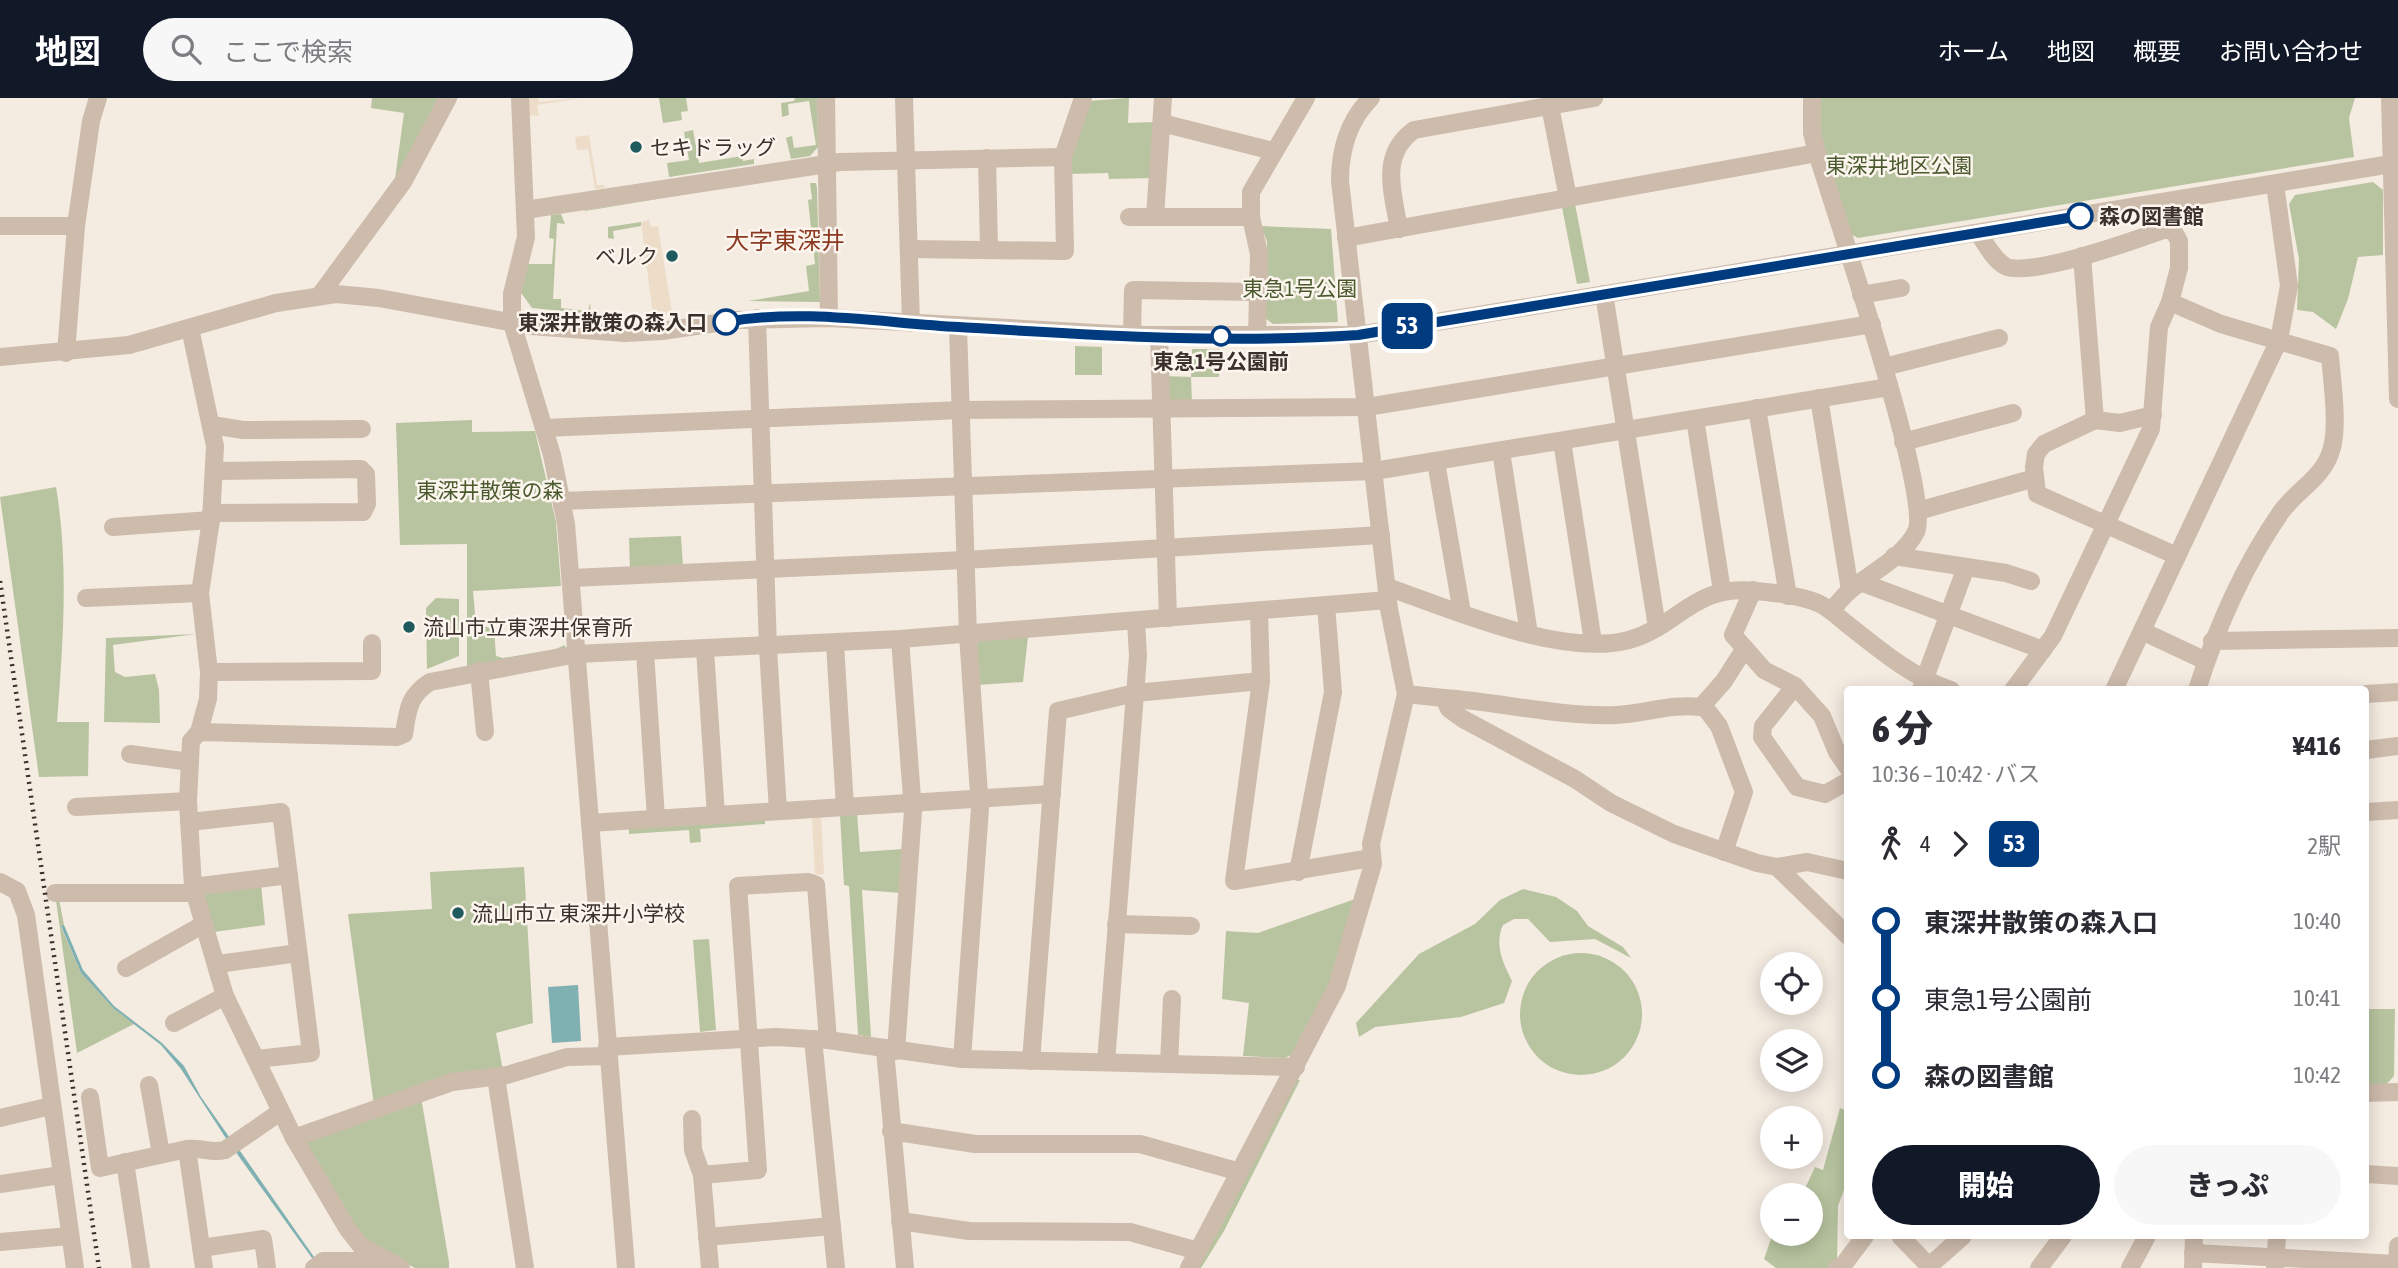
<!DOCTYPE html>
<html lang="ja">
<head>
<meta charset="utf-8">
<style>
  body { margin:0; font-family:"Asap Condensed","Noto Sans JP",sans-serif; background:#f7f7f7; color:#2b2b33; height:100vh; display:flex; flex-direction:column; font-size:26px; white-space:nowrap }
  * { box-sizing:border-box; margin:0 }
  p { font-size:23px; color:#7c7c81 }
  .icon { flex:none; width:38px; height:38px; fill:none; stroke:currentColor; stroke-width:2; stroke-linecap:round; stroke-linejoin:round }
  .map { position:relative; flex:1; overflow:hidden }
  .side { position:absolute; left:1844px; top:588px; width:525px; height:553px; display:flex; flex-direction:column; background:#fff; border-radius:7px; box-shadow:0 4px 18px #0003 }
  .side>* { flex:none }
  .badge { padding:0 14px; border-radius:10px; font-size:24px; line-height:46px }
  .controls { position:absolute; left:1760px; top:854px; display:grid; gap:14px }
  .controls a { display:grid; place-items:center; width:63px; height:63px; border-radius:50%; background:#fff; box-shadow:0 4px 18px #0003; font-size:35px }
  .map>.badge { position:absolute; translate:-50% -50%; box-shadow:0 0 0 4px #fff }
  .legs { display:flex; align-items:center; gap:10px; height:77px; padding:0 28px; font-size:23px }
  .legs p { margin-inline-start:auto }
  .overview { display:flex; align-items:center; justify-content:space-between; height:119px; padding:0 28px }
  h1 { font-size:38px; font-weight:800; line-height:52px }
  .button { display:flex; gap:14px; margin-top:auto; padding:14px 28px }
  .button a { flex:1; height:80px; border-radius:42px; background:#111827; color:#fff; font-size:28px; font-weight:800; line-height:80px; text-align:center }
  .button a+a { background:#f7f7f7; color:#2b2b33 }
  ul { padding:0 28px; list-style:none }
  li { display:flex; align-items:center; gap:24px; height:77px; font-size:26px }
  li i { display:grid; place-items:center; width:10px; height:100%; margin:0 9px; background:currentColor }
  li i::after { content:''; width:18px; height:18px; margin:-9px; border:5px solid; border-radius:50%; background:#fff }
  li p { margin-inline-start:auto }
  li:first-child i { background:linear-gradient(#0000 50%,currentColor 0) }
  li:last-child i { background:linear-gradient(currentColor 50%,#0000 0) }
  header { display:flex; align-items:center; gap:42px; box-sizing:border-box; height:98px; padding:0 35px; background:#111827; color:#fff }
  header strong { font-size:33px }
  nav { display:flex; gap:38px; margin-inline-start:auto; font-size:24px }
  .search { width:490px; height:63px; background:#f7f7f7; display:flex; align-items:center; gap:18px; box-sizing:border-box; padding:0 24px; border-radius:38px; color:#7c7c81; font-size:26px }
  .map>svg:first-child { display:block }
  .green { fill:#b8c4a0 }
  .plaza { fill:#ecdcc8 }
  .water { fill:#7fb0b2 }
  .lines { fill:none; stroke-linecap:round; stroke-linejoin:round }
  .minor { stroke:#cdbbac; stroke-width:18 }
  .rail { stroke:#3b302b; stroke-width:4.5; stroke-dasharray:2 5; stroke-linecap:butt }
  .line-1-casing { stroke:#fff; stroke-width:16 }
  .line-1 { stroke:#003b80; stroke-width:10 }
  .poi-dot { fill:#1f5a5e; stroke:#fbf5ee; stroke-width:2.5 }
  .stop-1-dot { fill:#fff; stroke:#003b80; stroke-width:3.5 }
  .labels { text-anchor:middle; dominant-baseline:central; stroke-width:5; stroke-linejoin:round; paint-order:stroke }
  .poi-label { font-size:21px; fill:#3b302b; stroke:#fbf5ee; text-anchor:start }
  .park-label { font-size:21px; fill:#4a5a2e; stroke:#fbf5ee }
  .stop-label { font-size:21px; font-weight:bold; fill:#3b302b; stroke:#fbf5ee; text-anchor:start }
  .quarter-label { font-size:24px; fill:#8c3b22; stroke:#fbf5ee }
</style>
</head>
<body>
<header>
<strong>地図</strong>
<div class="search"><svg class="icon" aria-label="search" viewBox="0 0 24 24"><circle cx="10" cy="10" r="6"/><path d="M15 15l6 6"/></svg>ここで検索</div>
<nav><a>ホーム</a><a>地図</a><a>概要</a><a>お問い合わせ</a></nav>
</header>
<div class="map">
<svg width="2398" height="1170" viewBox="0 0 2398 1170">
  <rect width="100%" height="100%" fill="#f4ebe1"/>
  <g class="green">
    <polygon points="372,0 444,0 395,81 404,15 371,10"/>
    <polygon points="659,0 686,0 688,13 681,14 682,22 663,25"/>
    <polygon points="795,0 817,0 818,49 810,58 791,61 786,40 792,38 794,50 816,47 809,3 788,6 789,17 782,19 781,5 794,3"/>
    <polygon points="1129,0 1128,25 1155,24 1152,80 1109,81 1108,75 1068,76 1069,57 1088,3"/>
    <polygon points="1820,0 2355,0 2349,20 2354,59 1858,140 1849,135 1818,32"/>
    <polygon points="693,32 699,65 742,58 743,63 754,61 754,66 669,79 667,65 689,62 684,34"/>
    <polygon points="2373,84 2383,92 2383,157 2358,159 2348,201 2336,231 2313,214 2297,212 2299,161 2289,106 2295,97"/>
    <polygon points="810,85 816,85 817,90 820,204 748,203 809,193 806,168 815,166 808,102 812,101"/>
    <polygon points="735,88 585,113 587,145 585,112"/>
    <polygon points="1575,106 1590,184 1577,186 1562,109"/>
    <polygon points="561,116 565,126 557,125 553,201 561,201 561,210 588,213 590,205 591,216 532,210 519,192 527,166 552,166 554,141 549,140 551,117"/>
    <polygon points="641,124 641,128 613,133 614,141 608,140 608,129"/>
    <polygon points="1261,128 1331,131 1338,224 1273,226 1265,220 1267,144"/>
    <polygon points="1075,248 1102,249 1102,277 1075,277"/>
    <polygon points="1192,251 1220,251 1219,279 1191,279 1192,306 1170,306 1164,278 1191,279"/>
    <polygon points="472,322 472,334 535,333 556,424 561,488 473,493 476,526 494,531 496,558 503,560 556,551 565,547 565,555 467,570 467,446 400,447 396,325"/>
    <path d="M56 389C69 466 63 545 57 624H89L88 678 39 679 0 399Z"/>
    <polygon points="681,438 683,470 630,472 629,440"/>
    <polygon points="436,500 459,501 459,558 427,571 426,510"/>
    <polygon points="196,536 113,547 115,574 125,579 155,576 159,592 160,625 104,624 106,540"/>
    <polygon points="1028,538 1023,584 977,587 975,547 980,542"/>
    <polygon points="857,715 860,754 904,751 901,795 862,792 871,939 858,937 849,788 844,787 840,717"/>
    <polygon points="765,721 765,726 700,731 701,744 690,745 689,732 629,736 629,730"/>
    <polygon points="524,769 533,925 496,935 503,973 374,1007 348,816 432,811 430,774"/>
    <polygon points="261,786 265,827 214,834 201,800 205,793"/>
    <path d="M1523 791 1556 799 1577 813 1588 828 1623 849 1631 860 1595 841 1550 844 1528 821H1514L1503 827C1494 847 1503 865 1512 883L1504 905 1461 919 1375 929 1359 939 1356 925 1419 856 1475 826 1500 802Z"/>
    <polygon points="1358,800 1332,880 1295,955 1285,960 1243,958 1249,905 1222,901 1226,833 1258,835"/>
    <polygon points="59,801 64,827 61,829 81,875 113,910 134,926 77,955 56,802"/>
    <polygon points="709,841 716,932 700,934 693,842"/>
    <circle cx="1581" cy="916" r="61"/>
    <polygon points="2366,911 2395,911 2394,978 2383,990 2366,991"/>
    <polygon points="1297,982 1300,982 1224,1133 1201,1170 1196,1170"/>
    <polygon points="421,999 449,1164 449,1170 415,1170 363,1143 304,1050 307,1042"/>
    <polygon points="1840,1010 1848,1013 1848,1081 1838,1108 1837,1165 1829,1170 1776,1170 1764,1161 1773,1135 1811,1136 1811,1097 1802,1097 1815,1069 1823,1072"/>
  </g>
  <g class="plaza">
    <polygon points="527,0 538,0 539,4 581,0 537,7 539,18 528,17"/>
    <polygon points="589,37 597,87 604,87 605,90 595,91 588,51 577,52 575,39"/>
    <polygon points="649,122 651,129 658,128 672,215 653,217 641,124"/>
    <polygon points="821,718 824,776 815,777 812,719"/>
  </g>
  <g class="water">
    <polygon points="64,827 83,872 114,908 162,945 184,968 201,999 232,1043 229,1045 181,971 161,947 113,910 81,875 61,828"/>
    <polygon points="578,887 581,943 552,945 548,889"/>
    <polygon points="238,1050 314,1159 312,1160 235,1053"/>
  </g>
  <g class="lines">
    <g class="minor">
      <polyline points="520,0 526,139 512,196 512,225 552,357 566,426 626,1170"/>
      <polyline points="826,0 829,220"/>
      <polyline points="904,0 911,225"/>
      <path d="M1812 0V35L1817 55C1833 109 1933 400 1916 434 1902 461 1869 475 1848 494 1842 500 1836 507 1831 513"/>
      <polyline points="2390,0 2398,301"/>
      <polyline points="1550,8 1568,100"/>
      <polyline points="1162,25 1273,53"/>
      <polyline points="987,60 989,150"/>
      <polyline points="525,112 840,64 1063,59"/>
      <polyline points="1129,119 1251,119"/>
      <polyline points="1155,119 1163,0"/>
      <polyline points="0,128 76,128"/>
      <path d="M1399 131C1393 95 1379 57 1414 32L1594 0"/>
      <path d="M1978 135C1986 146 1993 161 2005 168 2027 181 2138 141 2166 131L2174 134 2179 143V170L2170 204 2159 229 2151 331 2053 538 2013 592"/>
      <polyline points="1346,140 1817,55"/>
      <polyline points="909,151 1065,153 1063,59 1083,0"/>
      <polyline points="2082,158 2095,322"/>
      <polyline points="1604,196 1657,529"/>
      <polyline points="320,197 403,84 448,0"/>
      <polyline points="1861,197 1901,190"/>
      <path d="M2170 204 2221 226 2330 258C2332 284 2339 329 2331 353 2323 380 2297 392 2281 414 2243 469 2217 528 2197 592"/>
      <polyline points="757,220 768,550 778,713"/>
      <polyline points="958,229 968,537 980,710 962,961"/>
      <polyline points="190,230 215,348 211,422 200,495 209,574 208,601 199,634"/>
      <polyline points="1132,237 1133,192 1258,194"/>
      <polyline points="1159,237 1168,520"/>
      <polyline points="1257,239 1259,156 1251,119 1251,94 1306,0"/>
      <polyline points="66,255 76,128 91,23 98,0"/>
      <polyline points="0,259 129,247 276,205 336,196 379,200 531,228 625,235 662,233 737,222 829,220 1132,237 1358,237 2391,66"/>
      <polyline points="1884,269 1999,240"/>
      <polyline points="1819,300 1850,492"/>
      <polyline points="1757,310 1788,498"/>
      <polyline points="2153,317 2120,325 2095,322 2044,346 2036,356 2034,369 2037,396 2177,458"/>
      <polyline points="1695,321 1722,493"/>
      <polyline points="212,327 243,332 362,331"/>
      <polyline points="544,330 961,312 1367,309 1872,226"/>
      <polyline points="1562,343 1593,544"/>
      <polyline points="1903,344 2013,315"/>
      <polyline points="1501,353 1529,536"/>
      <polyline points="1436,364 1462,515"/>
      <polyline points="562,403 1374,373 1889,289"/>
      <polyline points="1918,413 2035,380"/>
      <polyline points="211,415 363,414 367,406 366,376 361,371 214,373"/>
      <polyline points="113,429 211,422"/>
      <polyline points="1894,458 2006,475 2031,483"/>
      <polyline points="572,480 965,462 1381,437"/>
      <polyline points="1863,485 2043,552"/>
      <path d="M1387 489C1451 511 1562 560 1629 542 1679 528 1693 486 1755 493 1774 495 1800 497 1818 505 1830 510 1841 522 1852 530 1882 554 1914 580 1951 592"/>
      <polyline points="1753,492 1733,537 1764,572 1795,588 1822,618 1837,654 1848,670"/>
      <polyline points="86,500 200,495"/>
      <polyline points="1259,513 1261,583 1234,783 1371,760"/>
      <polyline points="2142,533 2206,563"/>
      <polyline points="2212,543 2398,540"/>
      <polyline points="835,546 845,709"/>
      <polyline points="705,552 716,717"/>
      <polyline points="645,554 656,720"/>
      <polyline points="479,573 485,634"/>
      <polyline points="209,574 372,573 372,545"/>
      <polyline points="1795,588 1763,628 1762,639 1797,689 1825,696 1848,683"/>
      <polyline points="1921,591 1966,469"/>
      <polyline points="2114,592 2279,242 2289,188 2275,86"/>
      <polyline points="1406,596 1444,600 1449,611 1463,621 1575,681 1611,705 1674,736 1757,765 1777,769 1807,764 1848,773"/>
      <polyline points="2366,596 2398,594"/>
      <path d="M1444 600C1501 604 1558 619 1616 617 1644 616 1672 605 1701 609L1724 583 1745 550"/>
      <polyline points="1703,607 1719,628 1744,694 1724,754"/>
      <polyline points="2366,652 2398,648"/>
      <polyline points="130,656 190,664"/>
      <polyline points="76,709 188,703"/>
      <polyline points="2366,714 2398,712"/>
      <polyline points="189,724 281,714 311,955 257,961"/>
      <polyline points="590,725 1052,696"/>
      <polyline points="1777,769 1848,838"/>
      <polyline points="1298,774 1333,594 1326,507"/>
      <polyline points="0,784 17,793 26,817 75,1170"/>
      <polyline points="193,789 289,777"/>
      <polyline points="55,795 195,795"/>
      <polyline points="1116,826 1191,828"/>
      <polyline points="218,866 298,855"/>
      <polyline points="126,870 204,826"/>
      <polyline points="174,925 225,898"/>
      <polyline points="813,941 836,1170"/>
      <polyline points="607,949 776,939 828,942 962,961 1296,969"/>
      <polyline points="885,952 905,1170"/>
      <polyline points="896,953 913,713 900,541"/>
      <polyline points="1031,963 1058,613 1135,595 1261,583"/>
      <polyline points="1106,964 1138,558 1136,523"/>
      <polyline points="1169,966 1172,901"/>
      <polyline points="496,979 525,1170"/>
      <polyline points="149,987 161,1056"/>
      <polyline points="2366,995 2398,994"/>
      <path d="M90 999 100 1070 187 1051C201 1049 211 1056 225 1052L280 1014"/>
      <polyline points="0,1020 51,1008"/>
      <polyline points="692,1021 693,1052 702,1077"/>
      <polyline points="891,1033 975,1046 1140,1046 1240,1074"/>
      <polyline points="294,1040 452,984 507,977 567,959 608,958"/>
      <polyline points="187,1051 204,1170"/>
      <polyline points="125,1064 141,1170"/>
      <polyline points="2366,1076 2398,1078"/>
      <polyline points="0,1086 61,1077"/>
      <polyline points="900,1123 969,1133 1130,1134 1198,1153"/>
      <polyline points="1900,1138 1929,1168"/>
      <polyline points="707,1139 832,1128"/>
      <polyline points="0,1144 70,1138"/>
      <polyline points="201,1150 263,1141 267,1170"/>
      <polyline points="2193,1155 2397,1166"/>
      <polyline points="314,1170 323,1163 385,1163"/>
      <path d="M401 1170 361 1148 347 1130 294 1040 225 898 193 789 188 703 191 643 199 634 397 639 404 636C408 612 408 598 430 584L577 556 900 541 1388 502"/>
      <polyline points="710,1170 702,1077 758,1072 738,788 808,784 816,787 828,942"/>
      <path d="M1189 1170 1337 888 1373 766 1371 746 1406 596 1389 511 1340 83C1340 51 1348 23 1371 0"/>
      <polyline points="1837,1170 1844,1166 1865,1138"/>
      <polyline points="1927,1170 1963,1138"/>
      <polyline points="2039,1170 2063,1138"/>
      <polyline points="2130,1170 2147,1138"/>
      <polyline points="2193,1170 2194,1138"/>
      <polyline points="2275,1170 2277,1138"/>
      <polyline points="2397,1170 2398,1148"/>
    </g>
    <polyline class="rail" points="0,483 99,1170"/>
  </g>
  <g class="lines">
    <defs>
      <path id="line-1" d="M726 224C802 210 883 225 959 229 1091 237 1226 246 1358 237L2080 118"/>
    </defs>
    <use href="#line-1" class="line-1-casing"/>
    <use href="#line-1" class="line-1"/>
  </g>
  <g class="poi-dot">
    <circle cx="636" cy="49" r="7"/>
    <circle cx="672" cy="158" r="7"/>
    <circle cx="409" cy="529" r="7"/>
    <circle cx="458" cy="815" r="7"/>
  </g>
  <g class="stop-1-dot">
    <circle cx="2080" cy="118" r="12"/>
    <circle cx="726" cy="224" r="12"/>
    <circle cx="1221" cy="238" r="9"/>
  </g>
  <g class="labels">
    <g class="poi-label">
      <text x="650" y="49">セキドラッグ</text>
      <text x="658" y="158" text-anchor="end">ベルク</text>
      <text x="423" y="529">流山市立東深井保育所</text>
      <text x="472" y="815">流山市立 東深井小学校</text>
    </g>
    <g class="park-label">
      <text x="1899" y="67">東深井地区公園</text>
      <text x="1300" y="190">東急1号公園</text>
      <text x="490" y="392">東深井散策の森</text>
    </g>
    <g class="stop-label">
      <text x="2099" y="118">森の図書館</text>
      <text x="707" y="224" text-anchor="end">東深井散策の森入口</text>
      <text x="1221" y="263" text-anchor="middle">東急1号公園前</text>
    </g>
    <g class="quarter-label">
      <text x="785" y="142">大字東深井</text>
    </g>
  </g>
</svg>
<div class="controls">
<a><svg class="icon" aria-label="locate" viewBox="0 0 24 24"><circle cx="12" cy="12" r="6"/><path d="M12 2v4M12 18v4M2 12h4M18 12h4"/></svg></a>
<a><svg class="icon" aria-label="layers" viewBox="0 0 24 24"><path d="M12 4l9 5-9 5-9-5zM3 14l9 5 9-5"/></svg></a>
<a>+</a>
<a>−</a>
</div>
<b class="badge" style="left:1407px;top:228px;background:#003b80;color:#fff">53</b>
<section class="side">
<div class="overview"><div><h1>6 分</h1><p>10:36 – 10:42 · バス</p></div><b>¥416</b></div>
<div class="legs"><svg class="icon" aria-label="walk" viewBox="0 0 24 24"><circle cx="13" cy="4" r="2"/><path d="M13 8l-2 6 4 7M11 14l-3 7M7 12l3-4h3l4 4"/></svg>4<svg class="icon" aria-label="forward" viewBox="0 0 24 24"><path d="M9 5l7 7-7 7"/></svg><b class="badge" style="background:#003b80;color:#fff">53</b><p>2駅</p></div>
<ul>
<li><i style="color:#003b80"></i><b>東深井散策の森入口</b><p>10:40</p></li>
<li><i style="color:#003b80"></i><span>東急1号公園前</span><p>10:41</p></li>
<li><i style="color:#003b80"></i><b>森の図書館</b><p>10:42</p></li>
</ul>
<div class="button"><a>開始</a><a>きっぷ</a></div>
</section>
</div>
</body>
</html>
